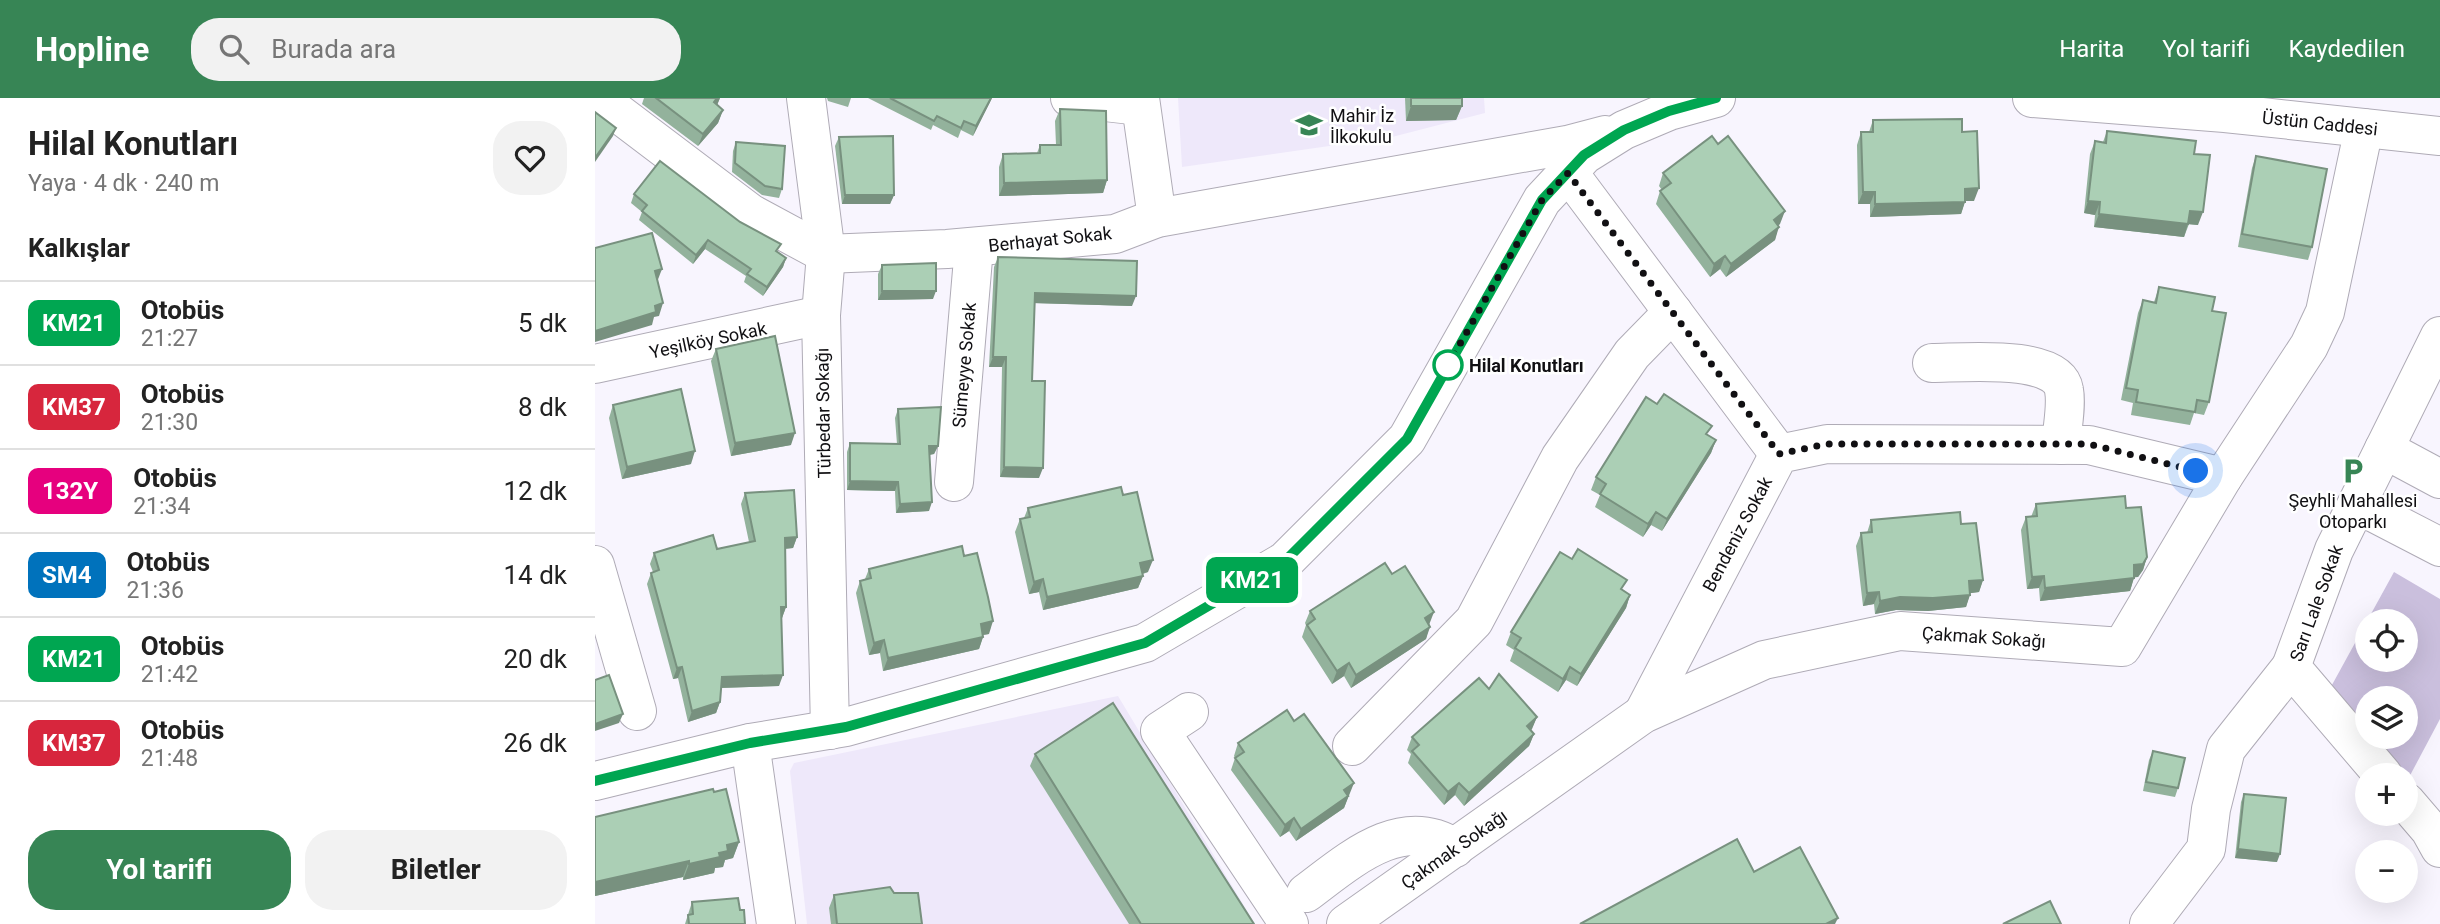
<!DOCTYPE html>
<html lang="tr">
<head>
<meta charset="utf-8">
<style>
  body { margin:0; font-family:Roboto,sans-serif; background:#f2f2f2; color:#222; height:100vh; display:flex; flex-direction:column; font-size:26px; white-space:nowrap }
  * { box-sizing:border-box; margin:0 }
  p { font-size:23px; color:#767676 }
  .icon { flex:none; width:38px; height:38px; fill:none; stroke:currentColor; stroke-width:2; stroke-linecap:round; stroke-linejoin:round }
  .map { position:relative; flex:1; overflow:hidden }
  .details { display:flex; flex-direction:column; background:#fff; width:595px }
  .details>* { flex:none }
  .badge { padding:0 14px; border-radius:10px; font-size:24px; line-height:46px }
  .fabs { position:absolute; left:1760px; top:511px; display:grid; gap:14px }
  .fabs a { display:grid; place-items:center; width:63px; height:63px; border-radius:50%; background:#fff; box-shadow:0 7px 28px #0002; font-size:35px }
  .you { position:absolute; width:35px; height:35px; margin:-18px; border:5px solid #fff; border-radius:50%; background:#1a73e8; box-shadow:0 0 0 10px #1a73e833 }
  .map>.badge { position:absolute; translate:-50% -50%; box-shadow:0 0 0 4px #fff }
  h2 { padding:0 28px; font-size:26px; line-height:63px }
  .round { display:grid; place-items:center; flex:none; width:74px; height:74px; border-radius:28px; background:#f2f2f2 }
  .overview { display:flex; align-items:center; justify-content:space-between; height:119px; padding:0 28px }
  h1 { font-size:33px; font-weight:700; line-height:52px }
  .button { display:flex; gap:14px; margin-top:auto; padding:14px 28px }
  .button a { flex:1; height:80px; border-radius:28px; background:#378555; color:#fff; font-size:28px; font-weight:700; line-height:80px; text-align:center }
  .button a+a { background:#f2f2f2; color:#222 }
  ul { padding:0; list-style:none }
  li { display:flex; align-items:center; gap:21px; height:84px; padding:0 28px; border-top:2px solid #e0e0e0 }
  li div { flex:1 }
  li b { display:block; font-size:26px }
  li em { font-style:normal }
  li .badge { min-width:77px; font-weight:700; text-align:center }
  header { display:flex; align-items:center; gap:42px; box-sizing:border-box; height:98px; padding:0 35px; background:#378555; color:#fff }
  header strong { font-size:33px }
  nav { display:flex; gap:38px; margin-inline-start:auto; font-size:24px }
  .search { width:490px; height:63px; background:#f2f2f2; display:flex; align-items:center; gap:18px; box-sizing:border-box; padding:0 24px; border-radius:28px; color:#767676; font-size:26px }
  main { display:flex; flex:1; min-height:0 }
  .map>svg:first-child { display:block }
  .built { fill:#eee8fa }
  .green { fill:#cabfdd; fill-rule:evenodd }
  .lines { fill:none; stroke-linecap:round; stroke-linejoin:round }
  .minor-casing { stroke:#afabb6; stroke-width:40 }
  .minor { stroke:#fff; stroke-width:38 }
  .wall { fill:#93b29c }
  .shaded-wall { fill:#78917f }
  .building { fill:#abcfb5; stroke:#78917f; stroke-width:2 }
  .line-casing { stroke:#fff; stroke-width:16 }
  .line { stroke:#00a651; stroke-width:10 }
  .walk { stroke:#111013; stroke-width:7; stroke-dasharray:0 12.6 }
  .stop-dot { fill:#fff; stroke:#00a651; stroke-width:3.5 }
  .labels { text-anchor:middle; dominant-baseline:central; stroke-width:5; stroke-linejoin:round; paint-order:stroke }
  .poi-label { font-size:18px; fill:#111013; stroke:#fff; text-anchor:start }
  .street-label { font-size:18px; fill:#111013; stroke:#fff }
  .stop-label { font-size:18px; font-weight:bold; fill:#111013; stroke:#fff; text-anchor:start }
</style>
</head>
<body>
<header>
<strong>Hopline</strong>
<div class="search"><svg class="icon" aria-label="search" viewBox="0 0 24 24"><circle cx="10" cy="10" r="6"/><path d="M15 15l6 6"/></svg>Burada ara</div>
<nav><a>Harita</a><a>Yol tarifi</a><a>Kaydedilen</a></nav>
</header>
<main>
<section class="details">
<div class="overview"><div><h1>Hilal Konutları</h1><p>Yaya · 4 dk · 240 m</p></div><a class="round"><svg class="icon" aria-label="heart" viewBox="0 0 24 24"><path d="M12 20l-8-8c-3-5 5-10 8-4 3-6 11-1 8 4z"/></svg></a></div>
<h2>Kalkışlar</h2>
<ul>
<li><span class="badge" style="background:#00a651;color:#fff">KM21</span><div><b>Otobüs</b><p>21:27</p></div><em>5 dk</em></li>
<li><span class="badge" style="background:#d7263d;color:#fff">KM37</span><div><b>Otobüs</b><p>21:30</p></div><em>8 dk</em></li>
<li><span class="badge" style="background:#e6007e;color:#fff">132Y</span><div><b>Otobüs</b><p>21:34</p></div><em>12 dk</em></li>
<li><span class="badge" style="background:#0072bc;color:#fff">SM4</span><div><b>Otobüs</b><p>21:36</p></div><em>14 dk</em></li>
<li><span class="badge" style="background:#00a651;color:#fff">KM21</span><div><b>Otobüs</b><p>21:42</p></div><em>20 dk</em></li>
<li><span class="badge" style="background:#d7263d;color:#fff">KM37</span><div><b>Otobüs</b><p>21:48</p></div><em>26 dk</em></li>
</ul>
<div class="button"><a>Yol tarifi</a><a>Biletler</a></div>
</section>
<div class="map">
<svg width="1845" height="826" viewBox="0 0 1845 826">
  <rect width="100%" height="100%" fill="#f8f5fe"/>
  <g class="built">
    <polygon points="583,0 889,0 890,15 797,39 587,69"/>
    <polygon points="523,598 660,826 212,826 195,673 199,665"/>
  </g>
  <path class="green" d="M1799 474 1845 501V621L1811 685V677H1798L1732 596ZM1773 523H1811V562H1773ZM1773 600H1811V639H1773Z"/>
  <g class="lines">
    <defs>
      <g id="minor">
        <polyline points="3,0 155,115 231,156 352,151 520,136 562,120 972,47 1010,37"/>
        <polyline points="211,0 231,156 226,217 235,632"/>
        <polyline points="475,0 545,8"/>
        <polyline points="545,0 562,120"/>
        <polyline points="1437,0 1630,15 1845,38"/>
        <polyline points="973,74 1184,356"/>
        <path d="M1337 265C1366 265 1463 255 1469 292 1472 308 1467 330 1466 347"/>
        <polyline points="0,266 226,217"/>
        <polyline points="1789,351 1845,381"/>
        <polyline points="359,384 379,149"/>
        <polyline points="1762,406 1845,449"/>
        <polyline points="0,467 42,613"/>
        <polyline points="594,614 565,633 694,826"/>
        <polyline points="1048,616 1184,356 1232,346 1494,347 1628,379"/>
        <polyline points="155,645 181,826"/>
        <polyline points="757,648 879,523 965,360 1037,256 1078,214"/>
        <polyline points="1788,677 1696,569 1739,452 1845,238"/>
        <polyline points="0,683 155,645 251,629 550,545 690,463 812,341 947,102 989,57 1029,32 1074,13 1121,0"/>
        <polyline points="1811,704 1835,732 1845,750"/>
        <path d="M711 795C754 763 806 715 860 750"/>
        <polyline points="751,826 1048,616 1169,562 1305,533 1527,549 1628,379 1714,248 1730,214 1769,30"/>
        <polyline points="1554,826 1611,751 1616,711 1631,651 1696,569"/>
      </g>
    </defs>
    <use href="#minor" class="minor-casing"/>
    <use href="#minor" class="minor"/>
  </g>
  <g class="wall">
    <polygon points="49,0 125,0 122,7 128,12 123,25 103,48 47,6"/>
    <polygon points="232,0 256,0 253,9 233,3"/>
    <polygon points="273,0 397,0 378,38 366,32 363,40 338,27 336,32"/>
    <polygon points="810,0 867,0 867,8 861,22 811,23"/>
    <polygon points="465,11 512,82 508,95 404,98 404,69 408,56 442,55 445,47 461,47 460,23"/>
    <polygon points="1278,22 1367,34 1379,103 1370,103 1366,116 1275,119 1275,106 1263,106 1262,47 1266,34 1274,34"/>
    <polygon points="1512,33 1599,56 1603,127 1594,126 1589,139 1499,129 1500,117 1489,115 1495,56 1500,43 1508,44"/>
    <polygon points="244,39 299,97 295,106 247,106 240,48"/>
    <polygon points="141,44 187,91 184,100 167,97 137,74 138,53"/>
    <polygon points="1661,58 1717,149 1713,162 1643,149 1657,70"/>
    <polygon points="1068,75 1185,126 1183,127 1180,142 1131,179 1125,171 1115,179 1061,106 1065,93 1067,92 1064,88"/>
    <polygon points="39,96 183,155 191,160 188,169 168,198 149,184 151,178 110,151 98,166 44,122 47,114 36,105"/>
    <polygon points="403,159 537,208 440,205 437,283 444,380 405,379 407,269 394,269 399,169"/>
    <polygon points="287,167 338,201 283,202 283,176"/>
    <polygon points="1564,189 1617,213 1614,304 1609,317 1599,315 1595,327 1536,317 1538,305 1526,302 1543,215 1548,202 1559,204"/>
    <polygon points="121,251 196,347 136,358 116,263"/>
    <polygon points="18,307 96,366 27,381 14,320"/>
    <polygon points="303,311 343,348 339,356 335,357 334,413 301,415 300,393 252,392 252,354 255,345 302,346 300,320"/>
    <polygon points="1113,337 1121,342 1116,355 1067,433 1056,427 1048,439 1000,409 1005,397 996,392 1001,379"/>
    <polygon points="150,395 202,439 198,450 190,451 191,509 187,520 186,520 184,588 126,590 125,604 121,615 93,624 83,580 78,581 52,486 56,475 58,474 55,466 59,455 122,451 154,444 146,406"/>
    <polygon points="528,397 553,474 548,476 548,478 543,490 448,512 444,494 434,496 420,434 425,421 429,420 433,410"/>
    <polygon points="1441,406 1531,410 1552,459 1548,472 1543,479 1539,479 1535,493 1445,503 1444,490 1432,491 1426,432 1431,419 1436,419"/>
    <polygon points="1276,422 1366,426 1388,482 1384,494 1375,495 1371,509 1333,513 1301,512 1280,516 1279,506 1268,508 1261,448 1266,435 1272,435"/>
    <polygon points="369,458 394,536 388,537 388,539 384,551 288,573 285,555 274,557 261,495 265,483 270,481 274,471"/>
    <polygon points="1028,492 1035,497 1031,510 982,588 971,582 963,594 915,563 919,552 911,547 916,534"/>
    <polygon points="715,513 834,527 831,541 756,590 749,578 737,586 707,539 711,527 710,525"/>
    <polygon points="894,591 942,619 936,632 939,636 934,648 869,708 860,697 849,707 813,665 816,656 812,652 817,639"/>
    <polygon points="643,645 755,698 753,699 749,710 701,743 694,733 685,739 636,672 640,660 639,658"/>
    <polygon points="1558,653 1583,690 1580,699 1548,693 1554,662"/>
    <polygon points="440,656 659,826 534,826 435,668"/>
    <polygon points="1649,696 1682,764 1640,760 1646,704"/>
    <polygon points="0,719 144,744 138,760 130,762 128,769 120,770 119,775 88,782 88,779 0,798"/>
    <polygon points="299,795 327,826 236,826 234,810 239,797"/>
    <polygon points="97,804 145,812 150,826 90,826"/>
  </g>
  <g class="shaded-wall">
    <polygon points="122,0 125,0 122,7 119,4"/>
    <polygon points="396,0 395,4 378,38 381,28"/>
    <polygon points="816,8 867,8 861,22 811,23"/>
    <polygon points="128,12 123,25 103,48 108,36"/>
    <polygon points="21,30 18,38 0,64 0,60"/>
    <polygon points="512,82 508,95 404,98 409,85"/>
    <polygon points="1384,90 1379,103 1365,103 1370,91"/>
    <polygon points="1268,94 1280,94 1275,106 1263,106"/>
    <polygon points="250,97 299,97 295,106 247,106"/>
    <polygon points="1493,103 1505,104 1500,117 1489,115"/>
    <polygon points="1370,104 1366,116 1275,119 1280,106"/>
    <polygon points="1190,113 1185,126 1174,134 1179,122"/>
    <polygon points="1595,113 1608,114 1603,127 1591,126"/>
    <polygon points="1504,116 1593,126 1589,139 1499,129"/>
    <polygon points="1184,129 1180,142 1131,179 1136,166"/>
    <polygon points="113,142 110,151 98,166 101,157"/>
    <polygon points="1130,158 1125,171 1115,179 1119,166"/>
    <polygon points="191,160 188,169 168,198 172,189"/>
    <polygon points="67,171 62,184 60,173"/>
    <polygon points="287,193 341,193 338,201 283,202"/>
    <polygon points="440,195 541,198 537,208 436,205"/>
    <polygon points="68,205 64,218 59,219 57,227 0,244 0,233 60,208"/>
    <polygon points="398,259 411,259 407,269 394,269"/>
    <polygon points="200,335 196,347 136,358 140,345"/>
    <polygon points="1121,342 1116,355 1067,433 1072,421"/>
    <polygon points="334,348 343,348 339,356 331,357"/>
    <polygon points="100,353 96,366 27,381 32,369"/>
    <polygon points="409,369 448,370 444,380 405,379"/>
    <polygon points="255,383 303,384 300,393 252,392"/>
    <polygon points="337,404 334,413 301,415 305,406"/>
    <polygon points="1061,414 1056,427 1048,439 1053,426"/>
    <polygon points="202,439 198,450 186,451 190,440"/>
    <polygon points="1552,459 1548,472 1543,479 1534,480 1539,467"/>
    <polygon points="558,462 553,474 541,477 545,465"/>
    <polygon points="548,478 543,490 448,512 452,499"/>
    <polygon points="1449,478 1444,490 1432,491 1437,479"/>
    <polygon points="1539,480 1535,493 1445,503 1450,490"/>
    <polygon points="448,481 444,494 434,496 439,484"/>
    <polygon points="1388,482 1384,494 1369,496 1374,483"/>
    <polygon points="1284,494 1279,506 1268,508 1272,495"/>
    <polygon points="1035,497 1031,510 982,588 986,576"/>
    <polygon points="1375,497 1371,509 1333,513 1301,512 1280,516 1285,503 1305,499"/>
    <polygon points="186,509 191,509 187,520 182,520"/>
    <polygon points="839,514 834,527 830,520"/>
    <polygon points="398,523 394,536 381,538 386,526"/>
    <polygon points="835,529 831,541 756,590 761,577"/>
    <polygon points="388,539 384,551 288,573 293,560"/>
    <polygon points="289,542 285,555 274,557 279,545"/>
    <polygon points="754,565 749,578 737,586 742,573"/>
    <polygon points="87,569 83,580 78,581 82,570"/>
    <polygon points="975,569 971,582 963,594 968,581"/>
    <polygon points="188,577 184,588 123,590 127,579"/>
    <polygon points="125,604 121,615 93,624 97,613"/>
    <polygon points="28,616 24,625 0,633 0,626"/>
    <polygon points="942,619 937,631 928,640 932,628"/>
    <polygon points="939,636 934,648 869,708 874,695"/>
    <polygon points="759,685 749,710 701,743 706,731 749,692"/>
    <polygon points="864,685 860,697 849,707 853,694"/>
    <polygon points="699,720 694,733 685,739 690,727"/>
    <polygon points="144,744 138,760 130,762 128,769 120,770 119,775 88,782 94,766 124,755 132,747"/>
    <polygon points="1643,751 1685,756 1682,764 1640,760"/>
    <polygon points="94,763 88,779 0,798 0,784"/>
    <polygon points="1243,820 1240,826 1231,826"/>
  </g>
  <g class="building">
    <polygon points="61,0 122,0 119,4 128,12 108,36"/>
    <polygon points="295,0 396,0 381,28 369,23 366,30 342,18 339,23"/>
    <rect x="816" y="0" width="51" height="8"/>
    <polygon points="465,11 511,13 512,82 409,85 408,56 445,55 445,47 466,47"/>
    <polygon points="0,14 21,30 0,60"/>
    <polygon points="1367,21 1367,34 1382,33 1384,90 1370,91 1370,104 1280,106 1280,94 1268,94 1266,34 1278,34 1278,22"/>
    <polygon points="1512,33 1601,43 1599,56 1615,57 1608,114 1595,113 1593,126 1504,116 1505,104 1493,103 1500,43 1511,45"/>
    <polygon points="298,38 299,97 250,97 244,39"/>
    <polygon points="1117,38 1123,46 1133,38 1190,113 1179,122 1184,129 1136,166 1130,158 1119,166 1065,93 1076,85 1068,75"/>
    <polygon points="141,44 190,48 187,91 170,88 140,65"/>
    <polygon points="1661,58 1732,71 1717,149 1647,136"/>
    <polygon points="65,63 145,124 186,146 181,153 191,160 172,189 152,176 156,171 113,142 101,157 47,113 52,107 39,96"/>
    <polygon points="57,135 67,171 60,173 68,205 60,208 61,214 0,233 0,150"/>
    <polygon points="403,159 542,163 541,198 440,195 437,283 450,283 448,370 409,369 411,259 398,259"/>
    <polygon points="341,165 341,193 287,193 287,167"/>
    <polygon points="1564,189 1620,199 1617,213 1631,215 1614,304 1602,302 1600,314 1541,304 1543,292 1531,290 1548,202 1561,205"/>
    <polygon points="180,238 200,335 140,345 121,251"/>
    <polygon points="86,291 100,353 32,369 18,307"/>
    <polygon points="1069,296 1117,328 1111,336 1121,342 1072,421 1061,414 1053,426 1005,396 1011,386 1001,379 1051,299 1062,306"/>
    <polygon points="346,309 343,348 334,348 337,404 305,406 303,384 255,383 255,345 305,346 303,311"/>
    <polygon points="526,389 528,397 542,394 552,437 558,462 545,465 548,478 452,499 448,481 439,484 425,421 435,419 433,410"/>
    <polygon points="199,392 202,439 190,440 191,509 186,509 188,577 127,579 125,604 97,613 87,569 82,570 56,475 64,472 59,455 118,437 122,451 160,443 150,395"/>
    <polygon points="1530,398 1531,410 1546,409 1552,459 1548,466 1539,467 1539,480 1450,490 1449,478 1437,479 1431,419 1442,418 1441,406"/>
    <polygon points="1365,414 1366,426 1381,425 1388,482 1374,483 1375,497 1338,500 1305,499 1285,503 1284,494 1272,495 1266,435 1277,434 1276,422"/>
    <polygon points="367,448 369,458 382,455 393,499 398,523 386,526 388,539 293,560 289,542 279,545 265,483 276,480 274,471"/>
    <polygon points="983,451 1032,482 1026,491 1035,497 986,576 975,569 968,581 920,550 926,540 916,534 965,454 977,461"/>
    <polygon points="790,465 797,476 810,468 839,514 830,520 835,529 761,577 754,565 742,573 712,527 720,521 715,513"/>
    <polygon points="904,576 942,619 932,628 939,636 874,695 864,685 853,694 817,653 824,647 817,639 884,580 894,591"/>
    <polygon points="14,577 28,616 0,626 0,582"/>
    <polygon points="518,605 659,826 546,826 440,656"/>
    <polygon points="692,612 699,623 709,616 759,685 749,692 753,698 706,731 699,720 690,727 640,660 649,654 643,645"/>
    <polygon points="1558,653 1590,660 1583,690 1551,684"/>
    <polygon points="118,691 119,694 131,691 144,744 132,747 133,753 124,755 125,759 94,766 94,763 0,784 0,719"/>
    <polygon points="1649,696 1691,700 1685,756 1643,751"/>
    <polygon points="1142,741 1159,774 1205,749 1243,820 1231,826 985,826"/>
    <polygon points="295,789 299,795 323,795 327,826 242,826 239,797"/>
    <polygon points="143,800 145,812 149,812 150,826 94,826 93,817 98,816 97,804"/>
    <polygon points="1455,803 1466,826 1408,826"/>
  </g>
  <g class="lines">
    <defs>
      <polyline id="line" points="0,683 155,645 251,629 550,545 690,463 812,341 947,102 989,57 1029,32 1074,13 1121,0"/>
    </defs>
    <use href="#line" class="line-casing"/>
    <use href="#line" class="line"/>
    <polyline class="walk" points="853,267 947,102 973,75 1184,356 1232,346 1494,346 1601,373"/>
  </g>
  <defs>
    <symbol id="school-bare" viewBox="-9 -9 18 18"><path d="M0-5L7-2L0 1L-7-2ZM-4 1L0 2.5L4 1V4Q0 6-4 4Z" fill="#378555" stroke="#fff" stroke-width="2.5" paint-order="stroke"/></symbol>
    <symbol id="parking-bare" viewBox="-9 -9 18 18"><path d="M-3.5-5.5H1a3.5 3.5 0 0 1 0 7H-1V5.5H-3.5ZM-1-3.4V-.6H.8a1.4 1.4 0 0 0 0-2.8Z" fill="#378555" stroke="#fff" stroke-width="2.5" paint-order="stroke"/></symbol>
  </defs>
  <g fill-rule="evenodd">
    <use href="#school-bare" x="695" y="8" width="38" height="38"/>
    <use href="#parking-bare" x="1739" y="354" width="38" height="38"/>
  </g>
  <circle class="stop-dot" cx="853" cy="267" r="14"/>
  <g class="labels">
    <g class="poi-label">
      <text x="735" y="17">Mahir İz<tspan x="735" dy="21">İlkokulu</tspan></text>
      <text x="1758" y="402" text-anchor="middle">Şeyhli Mahallesi<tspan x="1758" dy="21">Otoparkı</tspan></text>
    </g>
    <g class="street-label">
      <text transform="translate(1725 25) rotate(6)">Üstün Caddesi</text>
      <text transform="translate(455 141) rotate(-6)">Berhayat Sokak</text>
      <text transform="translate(113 242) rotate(-12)">Yeşilköy Sokak</text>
      <text transform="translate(369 267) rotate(-85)">Sümeyye Sokak</text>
      <text transform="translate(228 315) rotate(-91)">Türbedar Sokağı</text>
      <text transform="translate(1142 436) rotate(-62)">Bendeniz Sokak</text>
      <text transform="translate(1721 505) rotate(-70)">Sarı Lale Sokak</text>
      <text transform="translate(1389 539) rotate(4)">Çakmak Sokağı</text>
      <text transform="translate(859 751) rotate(-35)">Çakmak Sokağı</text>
    </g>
    <g class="stop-label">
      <text x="874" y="267">Hilal Konutları</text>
    </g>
  </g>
</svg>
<div class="fabs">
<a><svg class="icon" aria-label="locate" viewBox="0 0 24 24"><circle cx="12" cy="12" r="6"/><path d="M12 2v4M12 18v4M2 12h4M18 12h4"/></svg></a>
<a><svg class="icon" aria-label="layers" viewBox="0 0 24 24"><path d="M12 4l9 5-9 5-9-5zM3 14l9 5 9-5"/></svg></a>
<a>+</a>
<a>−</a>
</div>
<div class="you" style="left:1601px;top:373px"></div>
<b class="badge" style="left:657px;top:482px;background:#00a651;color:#fff">KM21</b>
</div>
</main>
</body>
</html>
